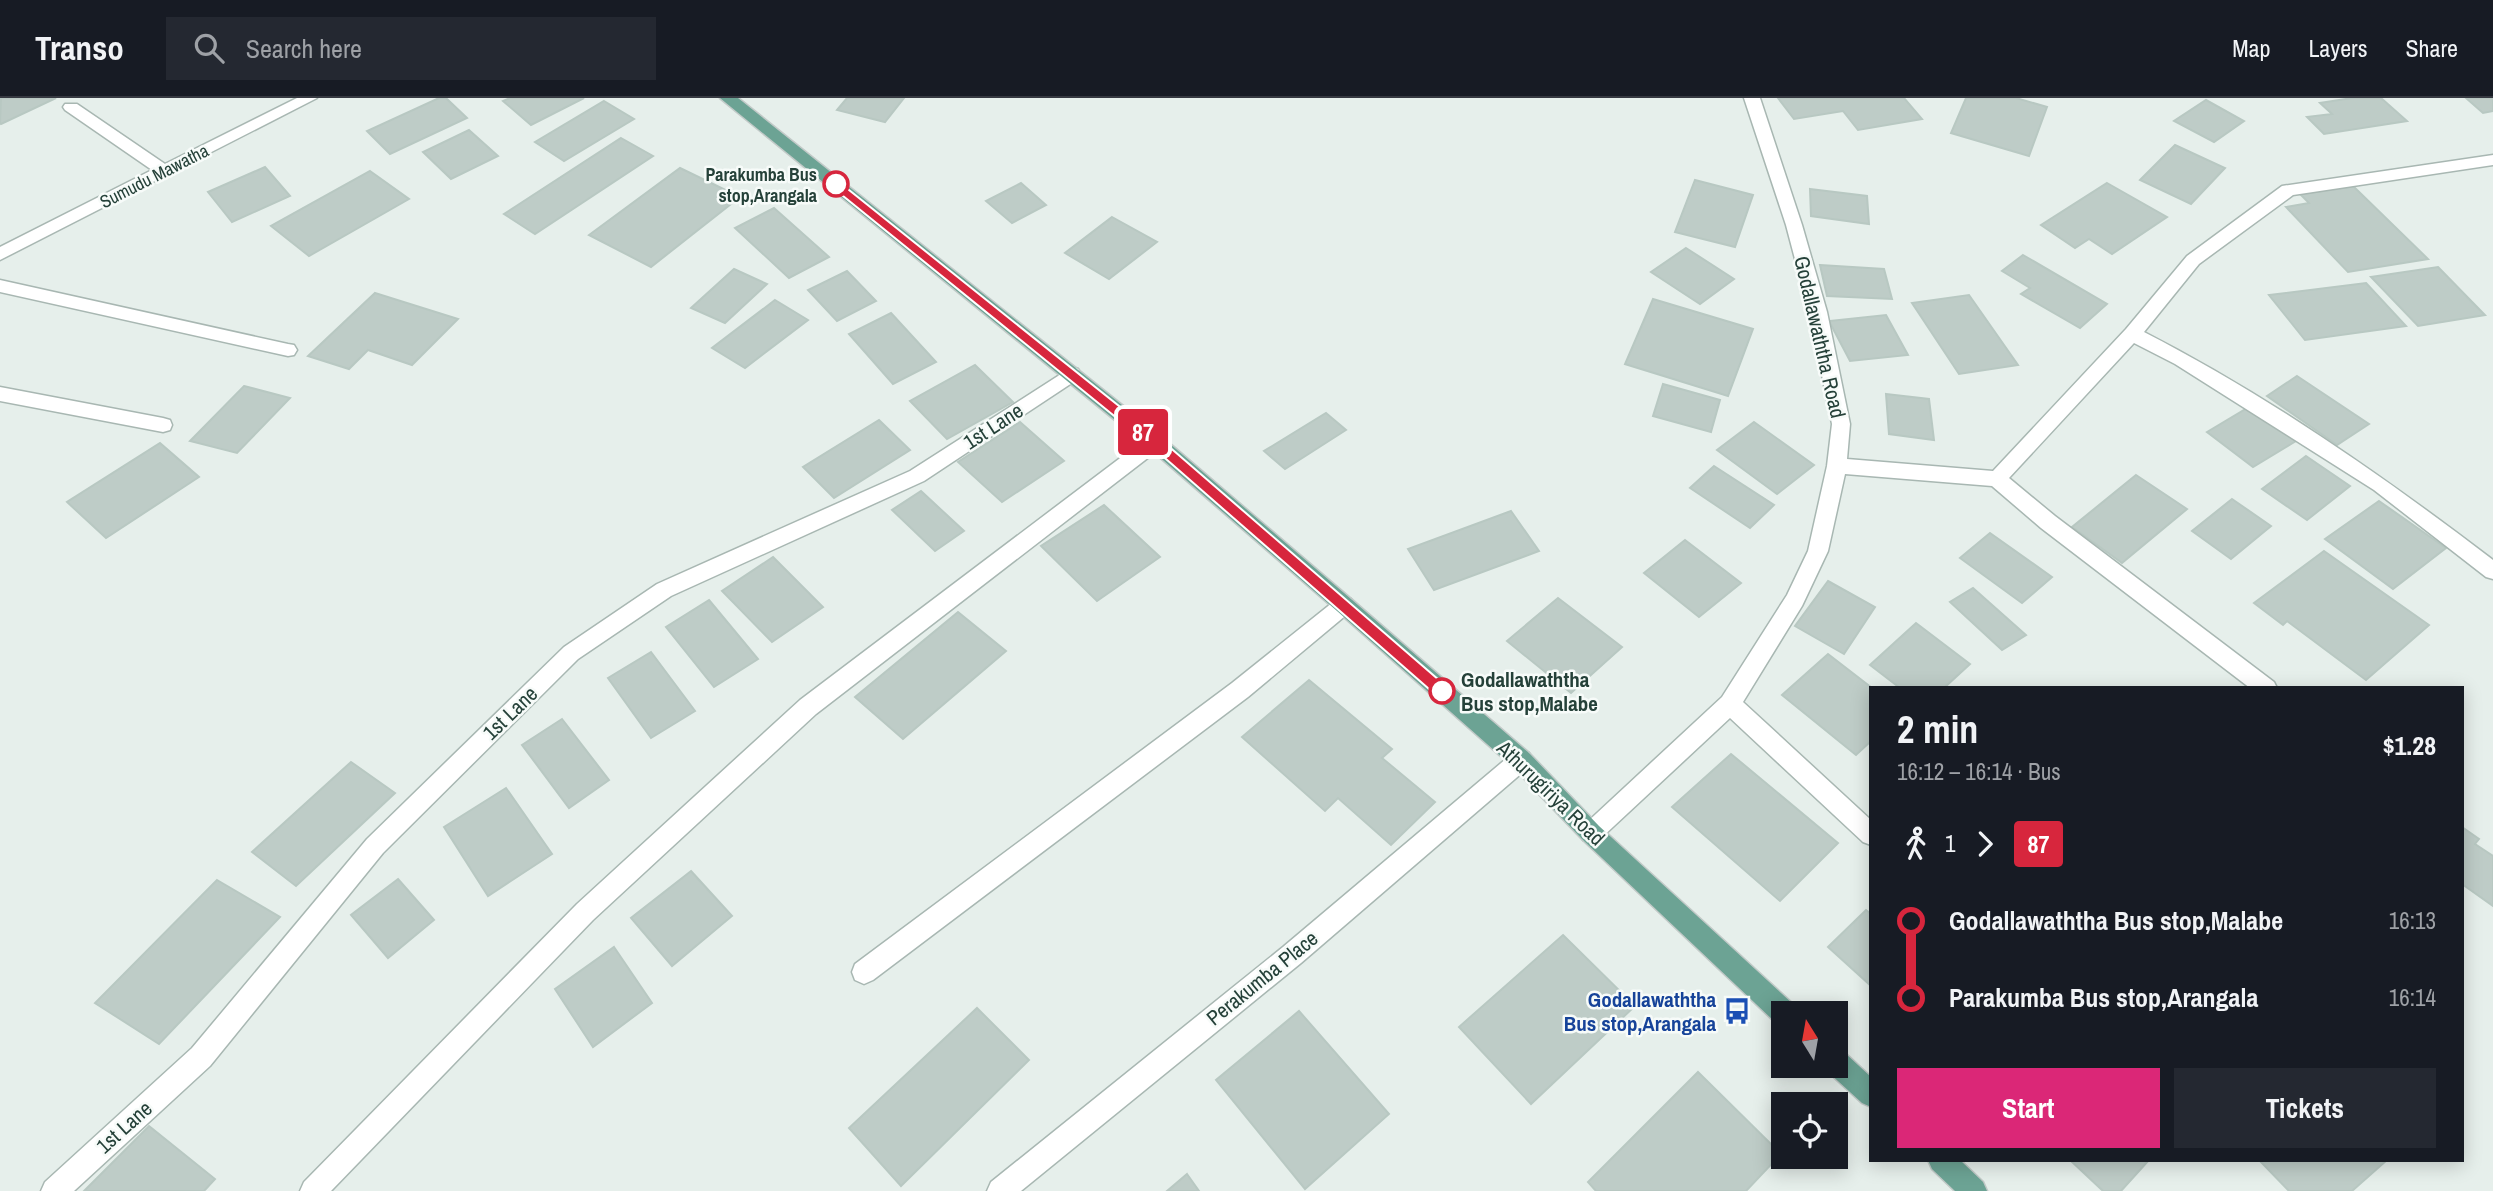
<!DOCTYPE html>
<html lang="en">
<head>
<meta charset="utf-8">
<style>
  body { margin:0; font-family:"Archivo Narrow",sans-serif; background:#242831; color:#f1f3f6; height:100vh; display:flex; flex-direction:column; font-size:26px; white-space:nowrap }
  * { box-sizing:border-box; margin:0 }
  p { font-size:23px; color:#9ea1a6 }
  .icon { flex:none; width:38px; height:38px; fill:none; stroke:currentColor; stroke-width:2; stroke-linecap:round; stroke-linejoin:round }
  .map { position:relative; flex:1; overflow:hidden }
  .details { position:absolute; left:1869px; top:588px; width:595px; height:476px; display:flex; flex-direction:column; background:#171b24; border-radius:0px; box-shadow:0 4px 18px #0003 }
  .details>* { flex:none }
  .badge { padding:0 14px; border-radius:5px; font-size:24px; line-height:46px }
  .needle { width:46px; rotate:349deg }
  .buttons { position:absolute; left:1771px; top:903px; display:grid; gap:14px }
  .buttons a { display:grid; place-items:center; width:77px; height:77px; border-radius:0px; background:#171b24; box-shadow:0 4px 18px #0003; font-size:35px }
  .map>.badge { position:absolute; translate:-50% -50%; box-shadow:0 0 0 4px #fff }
  .legs { display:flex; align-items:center; gap:10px; height:77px; padding:0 28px; font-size:23px }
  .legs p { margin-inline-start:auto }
  .head { display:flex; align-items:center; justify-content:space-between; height:119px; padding:0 28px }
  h1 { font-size:38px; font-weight:700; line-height:52px }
  .cta { display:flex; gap:14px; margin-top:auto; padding:14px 28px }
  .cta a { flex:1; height:80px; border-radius:0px; background:#db2777; color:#fff; font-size:28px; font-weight:700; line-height:80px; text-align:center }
  .cta a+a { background:#242831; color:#f1f3f6 }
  ul { padding:0 28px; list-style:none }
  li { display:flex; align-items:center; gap:24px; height:77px; font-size:26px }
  li i { display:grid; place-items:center; width:10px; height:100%; margin:0 9px; background:currentColor }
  li i::after { content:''; width:18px; height:18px; margin:-9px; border:5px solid; border-radius:50%; background:#171b24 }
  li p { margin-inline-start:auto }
  li:first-child i { background:linear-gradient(#0000 50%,currentColor 0) }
  li:last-child i { background:linear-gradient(currentColor 50%,#0000 0) }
  header { display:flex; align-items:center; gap:42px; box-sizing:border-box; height:98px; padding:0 35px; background:#171b24; border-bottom:2px solid #363941 }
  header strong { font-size:33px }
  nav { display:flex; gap:38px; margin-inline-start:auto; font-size:24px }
  .search { width:490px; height:63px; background:#242831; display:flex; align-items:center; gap:18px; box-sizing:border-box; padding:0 24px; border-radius:0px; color:#9ea1a6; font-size:26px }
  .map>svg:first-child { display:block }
  .building { fill:#beccc7; stroke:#b8c8c2; stroke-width:2 }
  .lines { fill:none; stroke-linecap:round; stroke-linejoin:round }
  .minor-casing { stroke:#a8b7b2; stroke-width:3 }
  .primary-casing { stroke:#c2cac8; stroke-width:3 }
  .minor { fill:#fff; fill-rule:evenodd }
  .primary { fill:#6ca394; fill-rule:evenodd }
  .line-1 { fill:#d7263d; stroke:#fff; stroke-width:2 }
  .stop-1-dot { fill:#fff; stroke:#d7263d; stroke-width:3.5 }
  .labels { text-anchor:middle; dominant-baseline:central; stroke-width:5; stroke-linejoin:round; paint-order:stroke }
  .far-stop-label { font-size:18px; font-weight:bold; fill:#254139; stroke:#f7fbf9; text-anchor:end }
  .far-street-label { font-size:18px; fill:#254139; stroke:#f7fbf9 }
  .street-label { font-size:21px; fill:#254139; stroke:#f7fbf9 }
  .stop-label { font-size:21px; font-weight:bold; fill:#254139; stroke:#f7fbf9; text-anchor:start }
  .transit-label { font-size:21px; font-weight:bold; fill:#164399; stroke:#f7fbf9; text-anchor:end }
</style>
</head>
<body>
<header>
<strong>Transo</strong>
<div class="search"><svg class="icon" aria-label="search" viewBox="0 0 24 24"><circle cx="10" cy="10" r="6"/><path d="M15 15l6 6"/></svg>Search here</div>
<nav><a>Map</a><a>Layers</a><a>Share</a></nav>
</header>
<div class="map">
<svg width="2493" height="1093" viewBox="0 0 2493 1093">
  <rect width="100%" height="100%" fill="#e6efeb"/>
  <g class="building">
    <polygon points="56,0 1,26 0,25 1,0"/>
    <polygon points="439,0 446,0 467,20 390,56 367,33"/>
    <polygon points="510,0 584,0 531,27 503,3"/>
    <polygon points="847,0 904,0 885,24 837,12"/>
    <polygon points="1778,0 1904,0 1922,21 1858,32 1843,13 1794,21"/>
    <polygon points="1966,0 2016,0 2047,9 2029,58 1951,35"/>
    <polygon points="2352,0 2381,0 2407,23 2324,36 2307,19 2332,16 2320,5"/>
    <polygon points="2466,0 2493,0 2493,13 2483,15"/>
    <polygon points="2206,2 2244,23 2214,44 2174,23"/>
    <polygon points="604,3 634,21 564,63 535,44"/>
    <polygon points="469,32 498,58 451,81 423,54"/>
    <polygon points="621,40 653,58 535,136 504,116"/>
    <polygon points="2175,47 2225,70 2191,106 2140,82"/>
    <polygon points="265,69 290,98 232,124 208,94"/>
    <polygon points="680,70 740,99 651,169 589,137"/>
    <polygon points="370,73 409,101 309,158 271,128"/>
    <polygon points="1695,82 1753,97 1735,149 1675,134"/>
    <polygon points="1021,85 1046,107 1012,125 986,103"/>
    <polygon points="2107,85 2167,119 2112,156 2089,141 2075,150 2041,127"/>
    <polygon points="2353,88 2428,161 2348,174 2286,109 2309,105 2299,95"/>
    <polygon points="1810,91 1867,98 1869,126 1811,118"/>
    <polygon points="774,110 829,159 789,180 735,130"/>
    <polygon points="1112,119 1157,144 1109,181 1065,155"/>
    <polygon points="1686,150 1734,181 1700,206 1651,174"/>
    <polygon points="2023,157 2107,206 2080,230 2021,196 2030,190 2002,173"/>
    <polygon points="1820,167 1884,171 1892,201 1827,198"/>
    <polygon points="2438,169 2485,217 2418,228 2371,179"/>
    <polygon points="734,171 767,186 725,225 691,210"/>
    <polygon points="847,173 876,203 837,223 808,192"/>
    <polygon points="2366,185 2406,228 2305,242 2269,197"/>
    <polygon points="375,195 458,221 412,267 368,252 349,271 308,258"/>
    <polygon points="1969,197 2018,267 1959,276 1912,205"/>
    <polygon points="1653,201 1753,231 1728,298 1625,266"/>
    <polygon points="775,202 808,222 745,270 712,250"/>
    <polygon points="891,215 936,264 893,286 849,236"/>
    <polygon points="1886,217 1908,257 1850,263 1829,223"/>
    <polygon points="975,267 1013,304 947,341 910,303"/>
    <polygon points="2297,278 2369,326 2337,347 2267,298"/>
    <polygon points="1663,286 1720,302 1711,334 1653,318"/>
    <polygon points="244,288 290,300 237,355 190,343"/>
    <polygon points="1886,296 1929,301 1934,342 1889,336"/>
    <polygon points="2249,309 2296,343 2253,369 2207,334"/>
    <polygon points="1326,315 1346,332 1285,371 1264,353"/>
    <polygon points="879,322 910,352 834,400 803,369"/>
    <polygon points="1020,324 1064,363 1002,404 958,364"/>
    <polygon points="1754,324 1814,367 1777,396 1717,352"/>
    <polygon points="160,345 199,379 106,440 67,404"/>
    <polygon points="2306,358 2350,388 2307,422 2262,391"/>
    <polygon points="1714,368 1774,407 1750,430 1690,390"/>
    <polygon points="2136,377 2187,411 2122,465 2072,429"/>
    <polygon points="921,393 964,433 935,453 892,412"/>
    <polygon points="2232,401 2271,428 2231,461 2192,433"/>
    <polygon points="2379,403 2446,450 2393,491 2325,441"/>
    <polygon points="1104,407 1160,459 1097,503 1041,448"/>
    <polygon points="1511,413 1539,453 1434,492 1408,451"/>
    <polygon points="1990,435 2052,479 2022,505 1960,460"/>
    <polygon points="1685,442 1741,485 1699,519 1644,475"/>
    <polygon points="2324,453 2429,527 2366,582 2287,523 2283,527 2254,505"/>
    <polygon points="773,459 823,509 772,544 722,493"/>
    <polygon points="1828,483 1875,509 1844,556 1795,528"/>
    <polygon points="1973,490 2026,537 2002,552 1950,504"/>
    <polygon points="1558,500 1622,549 1571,595 1507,543"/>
    <polygon points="709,502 758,561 714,589 666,529"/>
    <polygon points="958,514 1006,553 903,641 855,599"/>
    <polygon points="1916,525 1970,566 1944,590 1900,590 1870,567"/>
    <polygon points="651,554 695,613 651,640 608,580"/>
    <polygon points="1828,556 1872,590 1871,643 1856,657 1782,597"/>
    <polygon points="1309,582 1392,651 1382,660 1435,704 1391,747 1338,700 1325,713 1242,639"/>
    <polygon points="562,621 609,682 569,710 522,647"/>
    <polygon points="1731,656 1838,745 1780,803 1672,709"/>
    <polygon points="351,664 395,695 296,788 252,754"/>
    <polygon points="506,690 552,756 488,798 444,729"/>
    <polygon points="2462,729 2479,741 2475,746 2493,758 2493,808 2462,786"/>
    <polygon points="691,773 732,818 672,868 631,820"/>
    <polygon points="398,781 434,822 388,860 351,817"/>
    <polygon points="217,782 280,819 159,946 95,905"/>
    <polygon points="1866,812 1871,816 1871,888 1828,849"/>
    <polygon points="1563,837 1635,908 1531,1006 1459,929"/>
    <polygon points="614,849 652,905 593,949 555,891"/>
    <polygon points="977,910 1029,962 901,1088 849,1030"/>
    <polygon points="1299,913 1389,1016 1305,1091 1216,982"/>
    <polygon points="1698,974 1781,1056 1746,1093 1596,1093 1588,1084"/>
    <polygon points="149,1028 215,1081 204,1093 84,1093"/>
    <polygon points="2070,1062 2149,1062 2121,1093 2103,1093"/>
    <polygon points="2259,1062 2387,1062 2352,1093 2289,1093"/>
    <polygon points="1187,1076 1199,1093 1167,1093"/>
  </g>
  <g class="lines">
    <defs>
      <g id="minor">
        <polygon points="297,0 317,0 0,162 0,149 152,72 65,12 63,9 65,6 77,6 165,66"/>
        <path d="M1744 0H1760L1802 127 1827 214 1850 326 1847 361 1993 373 2126 231 2187 158 2282 88 2493 57V67L2293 97 2199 166 2144 234C2267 297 2383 378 2493 462V481L2486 479 2374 392 2175 266 2134 245 2009 380 2055 418 2274 584 2277 590H2250L2041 430 1992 388 1845 376 1828 453 1802 508 1743 604 1871 722V747L1863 744 1730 620 1599 742 1591 745 1583 742 1580 735 1583 728 1722 599 1787 497 1808 453 1827 368 1832 326 1809 214 1786 127Z"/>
        <polygon points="0,182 288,246 294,247 297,252 294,257 288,258 0,194"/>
        <polygon points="1072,269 1078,271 1081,276 1078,281 924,383 671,498 578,561 383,755 210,968 74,1093 41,1093 45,1084 192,950 367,741 564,549 657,486 910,373"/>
        <polygon points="0,289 163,320 170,322 172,327 170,332 163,334 0,303"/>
        <polygon points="1155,337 1162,339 1164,344 1162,349 816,616 593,822 331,1093 300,1093 304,1084 577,806 800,602 1148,339"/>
        <polygon points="1344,499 1351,501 1354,507 1351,513 1248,599 873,882 864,886 855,882 852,874 855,866 1232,585 1337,501"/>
        <polygon points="1521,652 1529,655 1532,662 1529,669 1301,865 1021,1093 987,1093 991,1084 1283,849 1513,655"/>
      </g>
      <g id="primary">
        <polygon points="720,0 738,0 1162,339 1351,501 1529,655 1599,728 1793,906 1796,915 1783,915 1783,927 1775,924 1583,742 1513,669 1337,513 1148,349"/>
        <polygon points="1836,951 1845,955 1871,979 1871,1009 1862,1005 1827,973 1825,968 1836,968"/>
        <polygon points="1928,1062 1960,1062 1983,1084 1987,1093 1955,1093 1932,1071"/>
      </g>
    </defs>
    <use href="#minor" class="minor-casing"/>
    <use href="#primary" class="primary-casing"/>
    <use href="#minor" class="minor"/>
    <use href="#primary" class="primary"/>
  </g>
  <polygon class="line-1" points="832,84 839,84 1159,340 1447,589 1447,598 1437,598 1150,347 832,89"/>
  <defs>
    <symbol id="bus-bare" viewBox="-9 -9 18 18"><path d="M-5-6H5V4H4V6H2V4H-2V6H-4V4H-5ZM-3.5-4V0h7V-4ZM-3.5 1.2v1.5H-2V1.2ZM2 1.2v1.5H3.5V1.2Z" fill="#1a4fb4" stroke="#f7fbf9" stroke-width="2.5" paint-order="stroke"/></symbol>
  </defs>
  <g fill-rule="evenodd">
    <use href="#bus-bare" x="1718" y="894" width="38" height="38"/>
  </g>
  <g class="stop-1-dot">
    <circle cx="836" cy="86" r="12"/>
    <circle cx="1442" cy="593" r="12"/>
  </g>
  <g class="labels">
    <g class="far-stop-label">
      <text x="817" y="76">Parakumba Bus<tspan x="817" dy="21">stop,Arangala</tspan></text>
    </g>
    <g class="far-street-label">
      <text transform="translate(154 78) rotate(-27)">Sumudu Mawatha</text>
    </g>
    <g class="street-label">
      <text transform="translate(1820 239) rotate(77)">Godallawaththa Road</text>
      <text transform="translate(993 328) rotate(-33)">1st Lane</text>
      <text transform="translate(510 615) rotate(-44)">1st Lane</text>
      <text transform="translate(1551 695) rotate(44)">Athurugiriya Road</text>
      <text transform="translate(1262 880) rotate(-39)">Perakumba Place</text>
      <text transform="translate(124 1029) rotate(-42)">1st Lane</text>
    </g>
    <g class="stop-label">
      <text x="1461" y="581">Godallawaththa<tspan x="1461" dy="24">Bus stop,Malabe</tspan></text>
    </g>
    <g class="transit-label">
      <text x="1716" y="901">Godallawaththa<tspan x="1716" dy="24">Bus stop,Arangala</tspan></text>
    </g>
  </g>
</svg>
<div class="buttons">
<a><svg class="needle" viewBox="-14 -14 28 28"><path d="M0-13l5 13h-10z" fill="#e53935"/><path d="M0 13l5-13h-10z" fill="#9ea1a6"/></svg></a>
<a><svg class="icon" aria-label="locate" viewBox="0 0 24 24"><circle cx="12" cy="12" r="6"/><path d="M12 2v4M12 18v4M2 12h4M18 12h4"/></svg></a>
</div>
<b class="badge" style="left:1143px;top:334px;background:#d7263d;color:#fff">87</b>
<section class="details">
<div class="head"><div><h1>2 min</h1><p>16:12 – 16:14 · Bus</p></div><b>$1.28</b></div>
<div class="legs"><svg class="icon" aria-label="walk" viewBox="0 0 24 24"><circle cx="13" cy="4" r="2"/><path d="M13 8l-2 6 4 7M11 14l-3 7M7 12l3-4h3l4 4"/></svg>1<svg class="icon" aria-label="forward" viewBox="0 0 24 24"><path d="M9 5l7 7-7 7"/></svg><b class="badge" style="background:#d7263d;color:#fff">87</b></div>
<ul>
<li><i style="color:#d7263d"></i><b>Godallawaththa Bus stop,Malabe</b><p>16:13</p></li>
<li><i style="color:#d7263d"></i><b>Parakumba Bus stop,Arangala</b><p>16:14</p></li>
</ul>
<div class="cta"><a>Start</a><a>Tickets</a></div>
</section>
</div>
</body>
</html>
